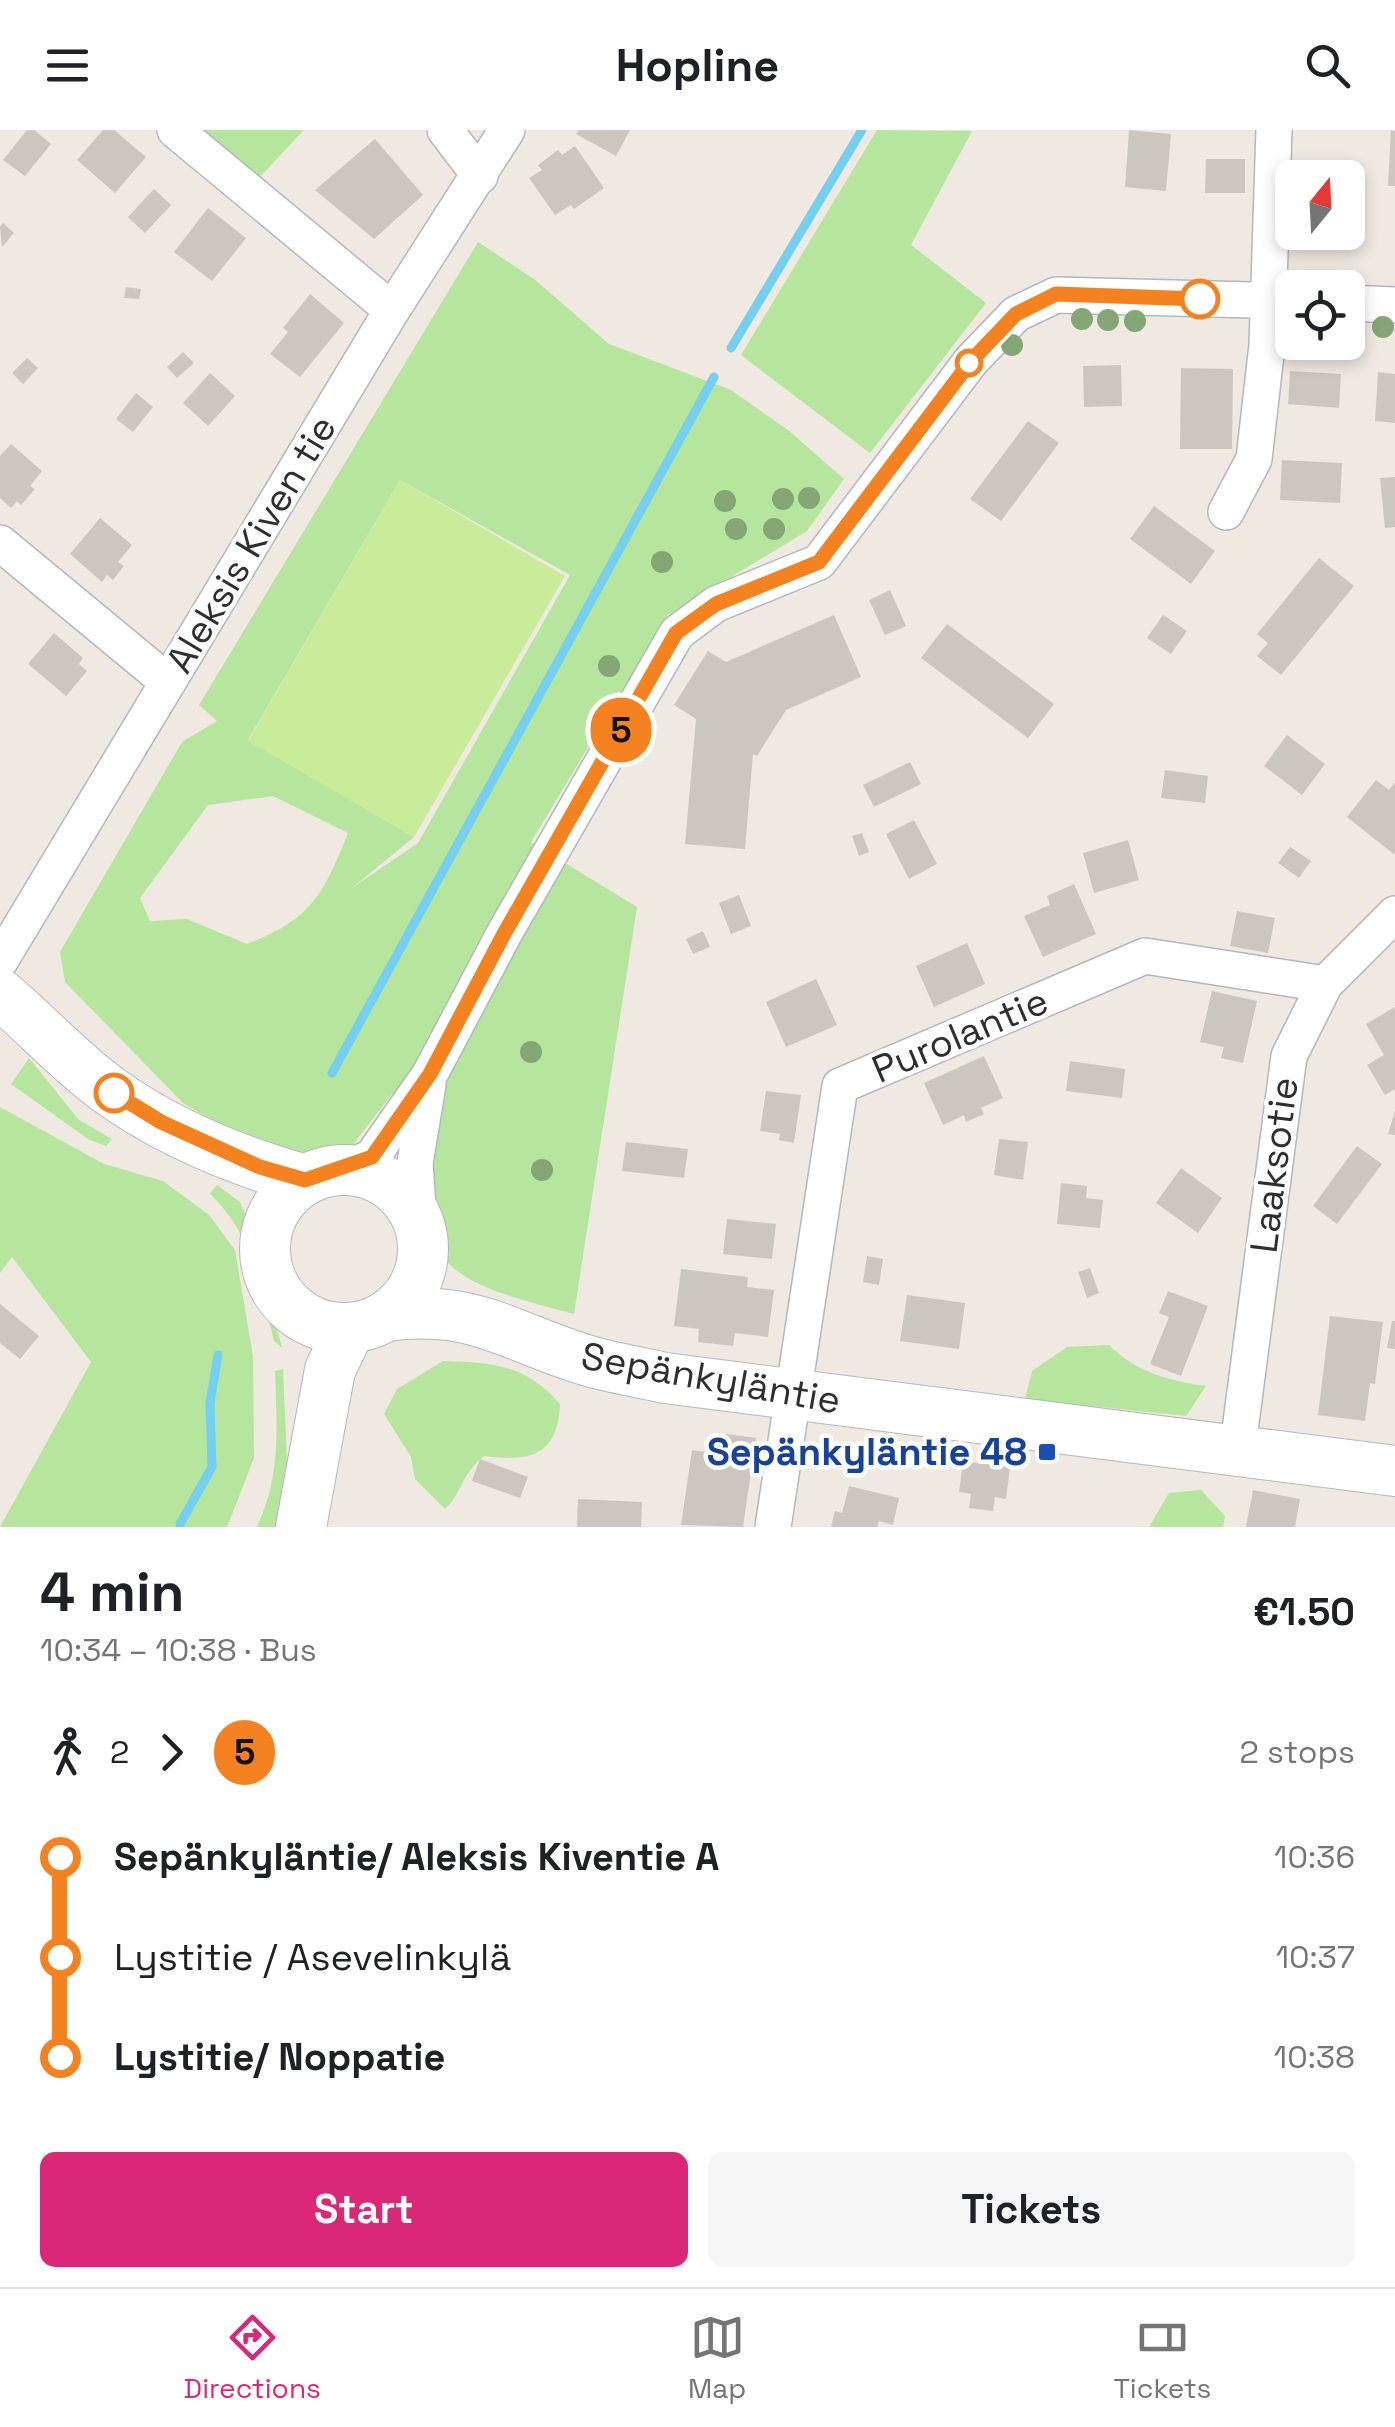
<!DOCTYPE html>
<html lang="en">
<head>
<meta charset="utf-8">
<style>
  body { margin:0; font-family:"Space Grotesk",sans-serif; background:#f6f6f6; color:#202124; height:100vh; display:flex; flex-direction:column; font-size:38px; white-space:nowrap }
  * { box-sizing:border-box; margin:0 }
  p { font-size:32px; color:#757577 }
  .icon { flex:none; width:55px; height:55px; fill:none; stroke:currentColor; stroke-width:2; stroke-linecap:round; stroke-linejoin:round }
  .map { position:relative; height:1397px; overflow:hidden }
  .drawer { display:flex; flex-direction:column; background:#fff; flex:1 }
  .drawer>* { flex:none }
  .badge { padding:0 20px; border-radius:32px; font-size:35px; line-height:65px }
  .needle { width:65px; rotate:18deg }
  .fabs { position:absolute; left:1275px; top:30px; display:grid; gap:20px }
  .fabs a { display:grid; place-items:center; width:90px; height:90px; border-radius:15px; background:#fff; box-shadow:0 5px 15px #0003; font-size:50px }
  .map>.badge { position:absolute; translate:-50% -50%; box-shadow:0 0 0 5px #fff }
  .legs { display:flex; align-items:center; gap:15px; height:110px; padding:0 40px; font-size:32px }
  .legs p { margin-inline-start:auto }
  .headline { display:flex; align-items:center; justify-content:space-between; height:170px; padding:0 40px }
  h1 { font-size:55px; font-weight:700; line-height:75px }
  .action { display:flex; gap:20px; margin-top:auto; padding:20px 40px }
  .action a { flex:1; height:115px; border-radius:15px; background:#db2777; color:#fff; font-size:40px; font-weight:700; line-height:115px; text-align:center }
  .action a+a { background:#f6f6f6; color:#202124 }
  ul { padding:0 40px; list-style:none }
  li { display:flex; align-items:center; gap:35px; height:100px; font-size:38px }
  li i { display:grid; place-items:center; width:15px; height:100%; margin:0 12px; background:currentColor }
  li i::after { content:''; width:25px; height:25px; margin:-12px; border:8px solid; border-radius:50%; background:#fff }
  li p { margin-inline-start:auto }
  li:first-child i { background:linear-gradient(#0000 50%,currentColor 0) }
  li:last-child i { background:linear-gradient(currentColor 50%,#0000 0) }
  header { display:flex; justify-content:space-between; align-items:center; height:130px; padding:0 40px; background:#fff; font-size:45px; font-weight:700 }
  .tabs { display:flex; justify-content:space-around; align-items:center; height:140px; border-top:2px solid #e0e0e0; background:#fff; font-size:28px; color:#757577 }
  .tabs a { display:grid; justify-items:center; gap:5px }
  .tabs .on { color:#db2777 }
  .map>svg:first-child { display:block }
  .green { fill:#b6e59e; fill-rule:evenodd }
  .pitch { fill:#c9ec9a }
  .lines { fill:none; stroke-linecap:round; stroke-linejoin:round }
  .stream { stroke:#75cff0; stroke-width:9 }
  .building { fill:#cbc7bf }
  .street-casing { stroke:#b4b7c1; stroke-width:38 }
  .secondary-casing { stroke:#b4b7c1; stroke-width:52 }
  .street { stroke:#fff; stroke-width:35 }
  .secondary { stroke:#fff; stroke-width:50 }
  .tree { fill:#84a574 }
  .line-1-casing { stroke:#fff; stroke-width:22 }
  .line-1 { stroke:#f58220; stroke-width:15 }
  .stop-1-dot { fill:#fff; stroke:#f58220; stroke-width:5 }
  .transit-dot { fill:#1a4fb4; stroke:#fff; stroke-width:4 }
  .labels { text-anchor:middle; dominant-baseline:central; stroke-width:9; stroke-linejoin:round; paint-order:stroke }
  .street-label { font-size:38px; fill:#2e2e2e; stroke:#fff }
  .transit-label { font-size:38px; font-weight:bold; fill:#164399; stroke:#fff; text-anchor:end }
</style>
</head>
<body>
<header><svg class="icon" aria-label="menu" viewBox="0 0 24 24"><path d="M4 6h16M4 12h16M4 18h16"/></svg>Hopline<svg class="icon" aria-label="search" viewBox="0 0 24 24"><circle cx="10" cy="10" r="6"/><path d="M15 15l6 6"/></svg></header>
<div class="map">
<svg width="1395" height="1397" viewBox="0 0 1395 1397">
  <rect width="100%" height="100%" fill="#efe9e1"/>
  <g class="green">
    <polygon points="186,0 304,0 254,53"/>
    <polygon points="877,0 972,1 911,115 986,173 870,323 741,225"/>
    <path d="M478 112 534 149 609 214 731 260 788 300 844 349 807 401 668 485 531 712 637 777 574 1184C434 1148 411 1134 438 986L392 964 351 1017 324 1025 293 1027 262 1019 183 973 65 852 60 822 182 612 217 591 199 575ZM400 350 570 445 418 713 352 758 414 707 248 610ZM273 666 348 703C323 765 312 789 247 814L187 789 150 791 140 768 208 675Z"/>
    <polygon points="29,928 79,990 112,1009 106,1016 88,1009 11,954"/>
    <polygon points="0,977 104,1034 163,1051 209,1085 235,1120 253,1226 254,1328 227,1397 0,1397 91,1232 12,1127 0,1143"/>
    <path d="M217 1055 240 1072 250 1095 282 1218 274 1211C260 1156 252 1103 210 1064Z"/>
    <path d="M1109 1215C1135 1242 1170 1251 1206 1256L1186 1286 1025 1269 1032 1241 1067 1217Z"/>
    <path d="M443 1231C494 1233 525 1234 560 1274 558 1327 528 1332 484 1326 459 1347 463 1362 445 1379L415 1349 411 1327 384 1284 397 1259Z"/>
    <path d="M283 1239 287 1331 292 1336 286 1397H257C281 1345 277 1297 275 1241Z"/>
    <polygon points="1201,1360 1225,1386 1223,1397 1149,1397 1169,1363"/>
  </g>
  <polygon class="pitch" points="400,350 565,446 414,707 248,611"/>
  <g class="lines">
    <g class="stream">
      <polyline points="731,218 862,0"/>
      <polyline points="332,943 714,247"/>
      <polyline points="180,1394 212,1337 210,1273 218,1225"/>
    </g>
  </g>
  <g class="building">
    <polygon points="27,0 34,0 51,14 25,46 3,30"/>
    <polygon points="103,0 114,0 146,27 115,63 77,30"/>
    <polygon points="579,0 630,0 616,26 576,4"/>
    <polygon points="1129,0 1171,4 1166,61 1125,57"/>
    <polygon points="1391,0 1395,1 1395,56 1388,56"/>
    <polygon points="375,9 423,65 374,109 315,60"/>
    <polygon points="575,16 604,58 574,79 571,75 555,85 529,48 542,40 538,35 558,20 562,25"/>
    <polygon points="1206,29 1245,29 1245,63 1205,63"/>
    <polygon points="154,59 171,75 145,103 128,87"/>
    <polygon points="208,78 246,108 212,151 174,122"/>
    <polygon points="3,93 14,103 2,117 0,97"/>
    <polygon points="126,157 141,159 139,169 124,168"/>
    <polygon points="310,164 344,193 300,247 270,224 288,202 283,198"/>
    <polygon points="183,222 194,233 177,248 167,237"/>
    <polygon points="27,228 38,238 23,254 12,243"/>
    <polygon points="1121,235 1122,276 1084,277 1083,236"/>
    <polygon points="1181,238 1233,239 1232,319 1180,319"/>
    <polygon points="1290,241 1341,244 1339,278 1288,274"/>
    <polygon points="1378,242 1395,244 1395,293 1375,291"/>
    <polygon points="210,243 235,266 208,296 183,273"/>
    <polygon points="136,263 153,277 133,302 116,289"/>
    <polygon points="1028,291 1059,313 1001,391 970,369"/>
    <polygon points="11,314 42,341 30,356 35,359 21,375 17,371 11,378 0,368 0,326"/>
    <polygon points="1282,330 1342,333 1340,373 1280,370"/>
    <polygon points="1395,347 1395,397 1385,398 1380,348"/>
    <polygon points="1154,376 1215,421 1191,454 1130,409"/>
    <polygon points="100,388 132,415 118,432 124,436 113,450 107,445 102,452 70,424"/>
    <polygon points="1319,428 1354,456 1281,545 1257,526 1268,513 1257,504"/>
    <polygon points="890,460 906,496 885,505 869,470"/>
    <polygon points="834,485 861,547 786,580 757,626 753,624 745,719 685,714 696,589 674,575 708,521 726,532"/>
    <polygon points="1163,485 1187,501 1171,524 1147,508"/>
    <polygon points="947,494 1054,574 1028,608 921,528"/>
    <polygon points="54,503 83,528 79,534 87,541 66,566 28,534"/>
    <polygon points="1287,605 1325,634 1302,665 1264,636"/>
    <polygon points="910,632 921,654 874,677 863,655"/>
    <polygon points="1165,640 1208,646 1205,673 1161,668"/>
    <polygon points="1376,650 1389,660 1395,652 1395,725 1347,687"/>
    <polygon points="914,690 937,734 909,749 886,704"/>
    <polygon points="862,703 869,722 859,726 852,706"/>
    <polygon points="1128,710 1139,750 1094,763 1083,723"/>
    <polygon points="1290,717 1311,731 1299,748 1278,733"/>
    <polygon points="1074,754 1096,804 1043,827 1024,786 1050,775 1047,766"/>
    <polygon points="739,765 751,796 731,804 719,773"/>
    <polygon points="1237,781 1275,788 1268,823 1230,816"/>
    <polygon points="703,801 710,817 693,824 686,809"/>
    <polygon points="967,813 985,854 934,877 916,836"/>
    <polygon points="816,849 837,895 786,917 766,872"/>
    <polygon points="1212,861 1257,871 1243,933 1221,928 1224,917 1200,912"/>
    <polygon points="1395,877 1395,959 1385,965 1367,935 1384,925 1366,894"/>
    <polygon points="984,926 1003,968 981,978 984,984 966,992 964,985 943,995 924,953"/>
    <polygon points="1070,931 1125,939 1122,968 1066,961"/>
    <polygon points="766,961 801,965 794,1013 779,1010 780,1004 760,1001"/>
    <polygon points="1395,981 1395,1005 1388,1004"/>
    <polygon points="999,1009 1028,1012 1023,1050 994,1045"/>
    <polygon points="626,1012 688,1019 684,1048 622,1041"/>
    <polygon points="1357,1016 1382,1034 1337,1094 1313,1076"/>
    <polygon points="1181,1038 1222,1068 1198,1103 1156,1073"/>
    <polygon points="1061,1053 1087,1056 1086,1068 1103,1070 1100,1098 1057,1094"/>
    <polygon points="727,1089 776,1094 772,1129 723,1124"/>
    <polygon points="867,1126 883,1129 879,1155 863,1152"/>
    <polygon points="1090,1138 1099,1163 1087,1168 1078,1142"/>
    <polygon points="681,1139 748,1147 747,1157 774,1160 768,1207 735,1203 733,1216 698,1212 699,1199 674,1196"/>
    <polygon points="1168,1161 1208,1176 1181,1246 1150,1234 1169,1187 1159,1183"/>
    <polygon points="907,1165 965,1173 959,1219 900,1211"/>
    <polygon points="0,1174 39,1206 20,1229 0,1213"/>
    <polygon points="1330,1186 1383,1192 1375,1254 1370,1253 1365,1291 1318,1285"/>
    <polygon points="1392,1191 1395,1191 1395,1219 1387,1218"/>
    <polygon points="726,1304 756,1308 743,1397 681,1395 692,1320 723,1324"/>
    <polygon points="480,1329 528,1347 520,1368 472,1351"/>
    <polygon points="963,1331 1010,1337 1006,1369 995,1367 993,1381 969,1378 971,1364 959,1362"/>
    <polygon points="849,1356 899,1368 893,1395 879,1391 877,1397 831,1397 835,1381 842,1383"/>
    <polygon points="1253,1360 1300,1369 1295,1397 1246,1397"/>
    <polygon points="578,1369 642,1372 641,1397 577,1397"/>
  </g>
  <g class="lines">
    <defs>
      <g id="street">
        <polyline points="175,0 392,180"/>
        <polyline points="445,0 480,46"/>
        <polyline points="1348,173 1395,175"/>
        <polyline points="1226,382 1254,329 1267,215 1274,0"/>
        <polyline points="0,413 168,552"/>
        <polyline points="0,831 392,180 507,0"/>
        <polyline points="342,1040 372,1027 430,944 505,802 677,503 716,474 819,432 971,231 1016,184 1056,165 1292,171"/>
        <polyline points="419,1092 415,1033 428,955"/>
        <polyline points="1237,1323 1289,926 1325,854 1395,784"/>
        <polyline points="773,1397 840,956 1145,826 1325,854"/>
      </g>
      <g id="secondary">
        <path d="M0 864C37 895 71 933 110 961 167 1002 238 1031 305 1050"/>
        <circle cx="344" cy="1119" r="79"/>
        <path d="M386 1186C476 1174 508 1207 589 1231 613 1238 640 1242 665 1248L1395 1341"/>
        <polyline points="301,1397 330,1240 350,1198"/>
      </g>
    </defs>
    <use href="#street" class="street-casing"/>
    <use href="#secondary" class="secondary-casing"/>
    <use href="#street" class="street"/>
    <use href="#secondary" class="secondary"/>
  </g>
  <g class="tree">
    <circle cx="1082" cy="189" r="11"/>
    <circle cx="1108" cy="190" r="11"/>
    <circle cx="1135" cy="191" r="11"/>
    <circle cx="1383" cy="197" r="11"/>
    <circle cx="1012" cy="215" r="11"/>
    <circle cx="809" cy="368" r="11"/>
    <circle cx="783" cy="369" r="11"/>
    <circle cx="725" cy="371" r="11"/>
    <circle cx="736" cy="399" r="11"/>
    <circle cx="774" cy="399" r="11"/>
    <circle cx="662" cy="432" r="11"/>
    <circle cx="609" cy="536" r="11"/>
    <circle cx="531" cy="922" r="11"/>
    <circle cx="542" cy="1040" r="11"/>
  </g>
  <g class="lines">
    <defs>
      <polyline id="line-1" points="114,963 161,992 260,1037 305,1050 372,1027 430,944 505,802 676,503 716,474 819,432 971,231 1016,184 1056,164 1200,169"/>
    </defs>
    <use href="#line-1" class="line-1-casing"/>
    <use href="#line-1" class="line-1"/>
  </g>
  <g class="stop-1-dot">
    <circle cx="1200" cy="169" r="18"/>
    <circle cx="969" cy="233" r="12"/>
    <circle cx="114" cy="963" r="18"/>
  </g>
  <rect class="transit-dot" x="1037" y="1312" width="20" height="20" rx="5"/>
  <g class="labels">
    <g class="street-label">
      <text transform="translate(251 414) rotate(-59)">Aleksis Kiven tie</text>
      <text transform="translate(960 905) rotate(-23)">Purolantie</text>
      <text transform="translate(1274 1035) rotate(-83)">Laaksotie</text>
      <text transform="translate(711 1248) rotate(10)">Sepänkyläntie</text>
    </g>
    <g class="transit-label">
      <text x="1027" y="1322">Sepänkyläntie 48</text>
    </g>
  </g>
</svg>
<div class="fabs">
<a><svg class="needle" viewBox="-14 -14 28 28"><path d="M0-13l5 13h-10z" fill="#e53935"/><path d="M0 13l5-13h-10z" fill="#757577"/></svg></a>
<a><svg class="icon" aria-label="locate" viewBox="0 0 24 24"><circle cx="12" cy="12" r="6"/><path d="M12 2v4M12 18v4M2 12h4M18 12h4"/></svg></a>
</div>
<b class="badge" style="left:621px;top:600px;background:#f58220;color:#111">5</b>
</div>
<section class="drawer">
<div class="headline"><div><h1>4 min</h1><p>10:34 – 10:38 · Bus</p></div><b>€1.50</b></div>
<div class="legs"><svg class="icon" aria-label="walk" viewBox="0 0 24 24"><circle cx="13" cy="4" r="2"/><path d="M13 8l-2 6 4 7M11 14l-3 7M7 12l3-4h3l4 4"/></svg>2<svg class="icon" aria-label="forward" viewBox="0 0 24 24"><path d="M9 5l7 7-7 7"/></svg><b class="badge" style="background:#f58220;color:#111">5</b><p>2 stops</p></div>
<ul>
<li><i style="color:#f58220"></i><b>Sepänkyläntie/ Aleksis Kiventie A</b><p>10:36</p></li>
<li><i style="color:#f58220"></i><span>Lystitie / Asevelinkylä</span><p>10:37</p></li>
<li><i style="color:#f58220"></i><b>Lystitie/ Noppatie</b><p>10:38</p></li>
</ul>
<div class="action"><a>Start</a><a>Tickets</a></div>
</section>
<nav class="tabs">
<a class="on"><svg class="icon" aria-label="directions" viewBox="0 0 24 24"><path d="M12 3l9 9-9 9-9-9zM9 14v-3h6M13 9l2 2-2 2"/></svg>Directions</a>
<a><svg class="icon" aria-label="map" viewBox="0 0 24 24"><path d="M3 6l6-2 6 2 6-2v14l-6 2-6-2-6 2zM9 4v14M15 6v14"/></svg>Map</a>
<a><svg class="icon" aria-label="tickets" viewBox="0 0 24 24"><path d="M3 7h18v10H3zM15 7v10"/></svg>Tickets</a>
</nav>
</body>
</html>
